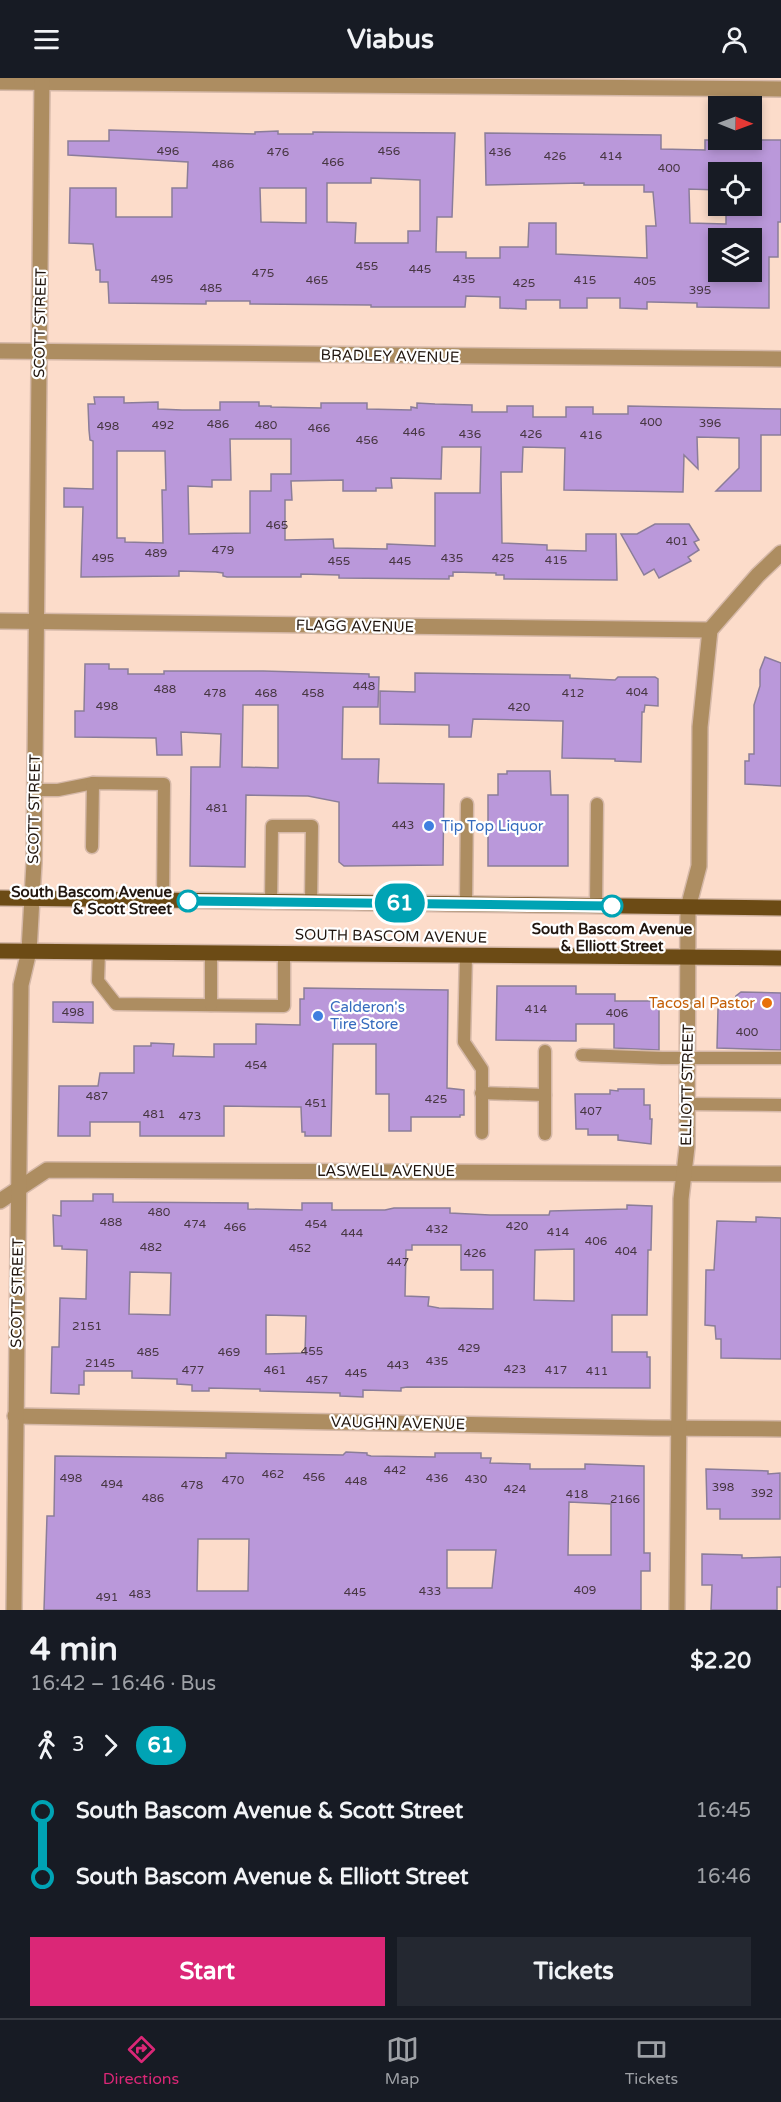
<!DOCTYPE html>
<html lang="en">
<head>
<meta charset="utf-8">
<style>
  body { margin:0; font-family:"Varela Round",sans-serif; background:#242831; color:#f1f3f6; height:100vh; display:flex; flex-direction:column; font-size:22px; white-space:nowrap }
  * { box-sizing:border-box; margin:0 }
  p { font-size:20px; color:#9ea1a6 }
  .icon { flex:none; width:33px; height:33px; fill:none; stroke:currentColor; stroke-width:2; stroke-linecap:round; stroke-linejoin:round }
  .map { position:relative; height:1532px; overflow:hidden }
  .sheet { display:flex; flex-direction:column; background:#171b24; flex:1 }
  .sheet>* { flex:none }
  .badge { padding:0 12px; border-radius:20px; font-size:21px; line-height:39px }
  .needle { width:39px; rotate:91deg }
  .buttons { position:absolute; left:708px; top:18px; display:grid; gap:12px }
  .buttons a { display:grid; place-items:center; width:54px; height:54px; border-radius:0px; background:#171b24; box-shadow:0 3px 9px #0003; font-size:30px }
  .map>.badge { position:absolute; translate:-50% -50%; box-shadow:0 0 0 3px #fff }
  .legs { display:flex; align-items:center; gap:9px; height:66px; padding:0 30px; font-size:20px }
  .legs p { margin-inline-start:auto }
  .head { display:flex; align-items:center; justify-content:space-between; height:102px; padding:0 30px }
  h1 { font-size:33px; font-weight:800; line-height:45px }
  .action { display:flex; gap:12px; margin-top:auto; padding:12px 30px }
  .action a { flex:1; height:69px; border-radius:0px; background:#db2777; color:#fff; font-size:24px; font-weight:800; line-height:69px; text-align:center }
  .action a+a { background:#242831; color:#f1f3f6 }
  ul { padding:0 30px; list-style:none }
  li { display:flex; align-items:center; gap:21px; height:66px; font-size:22px }
  li i { display:grid; place-items:center; width:9px; height:100%; margin:0 8px; background:currentColor }
  li i::after { content:''; width:15px; height:15px; margin:-8px; border:4px solid; border-radius:50%; background:#171b24 }
  li p { margin-inline-start:auto }
  li:first-child i { background:linear-gradient(#0000 50%,currentColor 0) }
  li:last-child i { background:linear-gradient(currentColor 50%,#0000 0) }
  header { display:flex; justify-content:space-between; align-items:center; height:78px; padding:0 30px; background:#171b24; font-size:27px; font-weight:800 }
  .tab-bar { display:flex; justify-content:space-around; align-items:center; height:84px; border-top:2px solid #363941; background:#171b24; font-size:16px; color:#9ea1a6 }
  .tab-bar a { display:grid; justify-items:center; gap:3px }
  .tab-bar .active { color:#db2777 }
  .map>svg:first-child { display:block }
  .building { fill:#ba98da; stroke:#8b7d99; stroke-width:1.5; fill-rule:evenodd }
  .lines { fill:none; stroke-linecap:round; stroke-linejoin:round }
  .service-casing { stroke:#d5b8a8; stroke-width:15 }
  .minor-casing { stroke:#d5b8a8; stroke-width:18 }
  .primary-casing { stroke:#d5b8a8; stroke-width:18 }
  .service { stroke:#ad8d61; stroke-width:12 }
  .minor { stroke:#ad8d61; stroke-width:15 }
  .primary { stroke:#6c4b15; stroke-width:15 }
  .line-1-casing { stroke:#fff; stroke-width:14 }
  .line-1 { stroke:#00a3b4; stroke-width:9 }
  .shop-dot { fill:#3f7fe0; stroke:#fff; stroke-width:2 }
  .stop-1-dot { fill:#fff; stroke:#00a3b4; stroke-width:3 }
  .food-dot { fill:#e8710a; stroke:#fff; stroke-width:2 }
  .labels { text-anchor:middle; dominant-baseline:central; stroke-width:4.5; stroke-linejoin:round; paint-order:stroke }
  .number-label { font-size:12px; fill:#473642 }
  .street-label { font-size:15px; fill:#21160f; stroke:#fff }
  .shop-label { font-size:15px; fill:#366cbe; stroke:#fff; text-anchor:start }
  .stop-label { font-size:15px; font-weight:bold; fill:#21160f; stroke:#fff; text-anchor:end }
  .food-label { font-size:15px; fill:#c56008; stroke:#fff; text-anchor:end }
</style>
</head>
<body>
<header><svg class="icon" aria-label="menu" viewBox="0 0 24 24"><path d="M4 6h16M4 12h16M4 18h16"/></svg>Viabus<svg class="icon" aria-label="person" viewBox="0 0 24 24"><circle cx="12" cy="8" r="4"/><path d="M4 21q1-7 8-7t8 7"/></svg></header>
<div class="map">
<svg width="781" height="1532" viewBox="0 0 781 1532">
  <rect width="100%" height="100%" fill="#fcdcca"/>
  <g class="building">
    <path d="M109 52 255 56V54L278 53V56H313V54L455 55 452 139H437L436 174H466V180H500V169H528L529 145H556V176L647 180 646 148H656L653 114H644V107H584V105L486 107 485 55 661 57V71L705 72V62H781V144H778V179H769V230L697 229V225L651 224H647V231L620 230V220H587V230H560V222H526V231L500 230V219L466 218 465 229H371V227L250 226V223H206V226L109 225 108 204H100V192H96L93 166 69 165 70 110H116V139H172V110H187L188 84 68 77V63H109ZM718 94H752V128H726V146L690 145 689 111 718 112ZM371 100 420 102V153H408V165H355L356 145 327 144V105H371ZM260 110H306V145L261 144ZM718 160H752V194H718Z"/>
    <path d="M94 319H124V325L158 324V331L182 332H220V324H259V328H271V329L321 330V325H367V331L411 332V329L417 330V325L435 326 472 327V334H507V328H533V339H566V329H593V336H628V328L781 331V357H761V413H716L739 390V360L697 359 698 391 684 377 683 414 564 412 565 370 523 369 522 394H501L502 465 547 467V472L586 473V456H616L617 502 504 501V497H496V495L453 494V498H449V501L339 500V497L301 496V499H227L223 498V495L216 494 179 493V498L81 499 83 429H64V410L93 411V363L90 362 89 352 88 326H95ZM230 361H291V396H271V413H250V455L189 456 188 408 212 409V402H231ZM442 369H481L480 415H435V468L387 466V471L334 470 333 461 285 462V422H292L291 403 343 402V413H376V410H392L391 400 441 401ZM117 373H165L166 412H162L163 465 125 464V460H117Z"/>
    <polygon points="655,446 689,446 699,462 694,464 699,472 688,479 691,483 659,500 654,491 644,497 621,456 637,456"/>
    <polygon points="765,579 781,585 781,708 745,706 745,683 749,683 749,676 754,676 754,627 760,608 760,592"/>
    <path d="M85 586H109V591H128V596H164V593H263L369 596V599H379L378 629H343L342 681H379L378 705 444 706 443 787 344 788 339 784V724L308 718 246 717 245 789 190 788 191 689H220L221 656 181 654 182 677H157L156 660 75 659V633H84ZM243 627H278V690L242 689Z"/>
    <polygon points="415,595 570,597 570,600 615,602 618,599 655,599 658,601 658,628 645,627 644,634 642,634 641,684 615,683 615,681 562,680 563,643 473,641 471,659 449,659 449,647 380,646 380,613 415,614"/>
    <polygon points="507,693 550,693 551,717 568,717 568,788 488,788 488,717 498,717 498,696 507,696"/>
    <polygon points="497,908 576,908 576,916 615,916 615,923 659,923 659,972 614,970 614,946 576,946 576,963 496,962"/>
    <polygon points="304,910 448,912 447,1010 464,1012 464,1037 460,1037 460,1039 411,1039 411,1053 389,1053 389,1016 376,1016 376,966 333,966 331,1058 305,1058 305,1054 302,1054 301,1029 224,1028 224,1058 140,1058 140,1044 90,1044 90,1058 58,1058 59,1008 98,1008 100,995 134,995 134,968 151,968 151,965 174,966 173,978 214,979 214,966 256,966 256,946 300,947 300,921 304,921"/>
    <polygon points="741,914 781,915 781,972 717,970 718,931 734,927 736,918"/>
    <polygon points="53,924 93,924 93,945 53,944"/>
    <polygon points="618,1011 644,1011 644,1027 650,1027 650,1041 652,1041 651,1066 618,1062 618,1057 588,1057 588,1051 576,1051 575,1016 610,1016 610,1012 618,1013"/>
    <path d="M93 1116H113V1124L248 1125V1131L302 1132V1125H332V1132H385L394 1130H450V1135L490 1137H549L550 1133 627 1131V1127L652 1128 651 1172H648L647 1237H612V1274H647V1279H650V1310L407 1309 401 1310V1313L363 1312V1319L340 1318V1315L260 1313V1311L209 1310V1313H192V1307L177 1306V1301L132 1300V1293H84V1307H79V1316L51 1315 52 1269H59L60 1220 86 1221 87 1172 62 1171V1168H54L53 1137 61 1138V1123H93ZM412 1167H461V1192H493V1231L439 1230 428 1228 429 1219 405 1218 406 1172H412ZM574 1171V1223L534 1222 535 1172ZM130 1194 171 1195 170 1237 129 1236ZM266 1237 306 1238 305 1275 266 1276Z"/>
    <polygon points="756,1139 781,1140 781,1281 721,1280 721,1261 716,1261 715,1248 705,1247 706,1192 714,1192 717,1143 756,1144"/>
    <path d="M346 1374 367 1375V1377L371 1378 435 1379V1375H481V1380H491L490 1385 530 1386V1391H585V1386L644 1388V1475H650V1493H641V1532H44L47 1438H54L55 1378 226 1380V1375L343 1377ZM569 1424 611 1426V1477H568ZM198 1461H249L248 1513H197ZM447 1472H496L492 1510H447Z"/>
    <polygon points="706,1391 768,1393 768,1396 780,1395 780,1441 720,1441 720,1431 707,1431"/>
    <polygon points="702,1476 742,1477 742,1480 781,1479 781,1509 777,1509 777,1532 711,1532 712,1507 702,1507"/>
  </g>
  <g class="lines">
    <defs>
      <g id="service">
        <polyline points="35,712 58,712 93,705 164,706 163,822"/>
        <polyline points="92,769 93,705"/>
        <polyline points="271,824 272,748 312,748 311,824"/>
        <polyline points="466,826 467,726"/>
        <polyline points="596,828 597,726"/>
        <polyline points="99,873 98,903 116,926 284,928 284,875"/>
        <polyline points="211,874 211,927"/>
        <polyline points="466,877 464,964 482,991 482,1055"/>
        <polyline points="582,977 662,980 781,980"/>
        <polyline points="481,1015 545,1017"/>
        <polyline points="688,1026 781,1027"/>
        <polyline points="545,1056 545,973"/>
      </g>
      <g id="minor">
        <polyline points="0,4 781,11"/>
        <polyline points="0,273 781,281"/>
        <polyline points="0,543 710,552"/>
        <polyline points="0,1123 47,1092 781,1096"/>
        <polyline points="15,1338 653,1350 781,1351"/>
        <polyline points="14,1532 21,907 29,873 34,785 42,0"/>
        <polyline points="677,1532 681,1121 687,1069 688,830 699,788 700,649 710,552 758,497 781,475"/>
      </g>
      <g id="primary">
        <polyline points="0,820 781,830"/>
        <polyline points="0,873 781,880"/>
      </g>
    </defs>
    <use href="#service" class="service-casing"/>
    <use href="#minor" class="minor-casing"/>
    <use href="#primary" class="primary-casing"/>
    <use href="#service" class="service"/>
    <use href="#minor" class="minor"/>
    <use href="#primary" class="primary"/>
  </g>
  <g class="lines">
    <defs>
      <polyline id="line-1" points="188,823 612,828"/>
    </defs>
    <use href="#line-1" class="line-1-casing"/>
    <use href="#line-1" class="line-1"/>
  </g>
  <g class="shop-dot">
    <circle cx="429" cy="748" r="6"/>
    <circle cx="318" cy="938" r="6"/>
  </g>
  <g class="stop-1-dot">
    <circle cx="188" cy="823" r="10"/>
    <circle cx="612" cy="828" r="10"/>
  </g>
  <circle class="food-dot" cx="767" cy="925" r="6"/>
  <g class="labels">
    <g class="number-label">
      <text x="168" y="73">496</text>
      <text x="389" y="73">456</text>
      <text x="278" y="74">476</text>
      <text x="500" y="74">436</text>
      <text x="555" y="78">426</text>
      <text x="611" y="78">414</text>
      <text x="333" y="84">466</text>
      <text x="223" y="86">486</text>
      <text x="669" y="90">400</text>
      <text x="367" y="188">455</text>
      <text x="420" y="191">445</text>
      <text x="263" y="195">475</text>
      <text x="162" y="201">495</text>
      <text x="464" y="201">435</text>
      <text x="317" y="202">465</text>
      <text x="585" y="202">415</text>
      <text x="645" y="203">405</text>
      <text x="524" y="205">425</text>
      <text x="211" y="210">485</text>
      <text x="700" y="212">395</text>
      <text x="651" y="344">400</text>
      <text x="710" y="345">396</text>
      <text x="218" y="346">486</text>
      <text x="163" y="347">492</text>
      <text x="266" y="347">480</text>
      <text x="108" y="348">498</text>
      <text x="319" y="350">466</text>
      <text x="414" y="354">446</text>
      <text x="470" y="356">436</text>
      <text x="531" y="356">426</text>
      <text x="591" y="357">416</text>
      <text x="367" y="362">456</text>
      <text x="277" y="447">465</text>
      <text x="677" y="463">401</text>
      <text x="223" y="472">479</text>
      <text x="156" y="475">489</text>
      <text x="103" y="480">495</text>
      <text x="452" y="480">435</text>
      <text x="503" y="480">425</text>
      <text x="556" y="482">415</text>
      <text x="339" y="483">455</text>
      <text x="400" y="483">445</text>
      <text x="364" y="608">448</text>
      <text x="165" y="611">488</text>
      <text x="637" y="614">404</text>
      <text x="215" y="615">478</text>
      <text x="266" y="615">468</text>
      <text x="313" y="615">458</text>
      <text x="573" y="615">412</text>
      <text x="107" y="628">498</text>
      <text x="519" y="629">420</text>
      <text x="217" y="730">481</text>
      <text x="403" y="747">443</text>
      <text x="536" y="931">414</text>
      <text x="73" y="934">498</text>
      <text x="617" y="935">406</text>
      <text x="747" y="954">400</text>
      <text x="256" y="987">454</text>
      <text x="97" y="1018">487</text>
      <text x="436" y="1021">425</text>
      <text x="316" y="1025">451</text>
      <text x="591" y="1033">407</text>
      <text x="154" y="1036">481</text>
      <text x="190" y="1038">473</text>
      <text x="159" y="1134">480</text>
      <text x="111" y="1144">488</text>
      <text x="195" y="1146">474</text>
      <text x="316" y="1146">454</text>
      <text x="517" y="1148">420</text>
      <text x="235" y="1149">466</text>
      <text x="437" y="1151">432</text>
      <text x="558" y="1154">414</text>
      <text x="352" y="1155">444</text>
      <text x="596" y="1163">406</text>
      <text x="151" y="1169">482</text>
      <text x="300" y="1170">452</text>
      <text x="626" y="1173">404</text>
      <text x="475" y="1175">426</text>
      <text x="398" y="1184">447</text>
      <text x="87" y="1248">2151</text>
      <text x="469" y="1270">429</text>
      <text x="312" y="1273">455</text>
      <text x="148" y="1274">485</text>
      <text x="229" y="1274">469</text>
      <text x="437" y="1283">435</text>
      <text x="100" y="1285">2145</text>
      <text x="398" y="1287">443</text>
      <text x="515" y="1291">423</text>
      <text x="193" y="1292">477</text>
      <text x="275" y="1292">461</text>
      <text x="556" y="1292">417</text>
      <text x="597" y="1293">411</text>
      <text x="356" y="1295">445</text>
      <text x="317" y="1302">457</text>
      <text x="395" y="1392">442</text>
      <text x="273" y="1396">462</text>
      <text x="314" y="1399">456</text>
      <text x="71" y="1400">498</text>
      <text x="437" y="1400">436</text>
      <text x="476" y="1401">430</text>
      <text x="233" y="1402">470</text>
      <text x="356" y="1403">448</text>
      <text x="112" y="1406">494</text>
      <text x="192" y="1407">478</text>
      <text x="723" y="1409">398</text>
      <text x="515" y="1411">424</text>
      <text x="762" y="1415">392</text>
      <text x="577" y="1416">418</text>
      <text x="153" y="1420">486</text>
      <text x="625" y="1421">2166</text>
      <text x="585" y="1512">409</text>
      <text x="430" y="1513">433</text>
      <text x="355" y="1514">445</text>
      <text x="140" y="1516">483</text>
      <text x="107" y="1519">491</text>
    </g>
    <g class="street-label">
      <text transform="translate(40 245) rotate(-89)">SCOTT STREET</text>
      <text transform="translate(390 278) rotate(1)">BRADLEY AVENUE</text>
      <text transform="translate(355 548) rotate(1)">FLAGG AVENUE</text>
      <text transform="translate(34 731) rotate(-89)">SCOTT STREET</text>
      <text transform="translate(391 858) rotate(1)">SOUTH BASCOM AVENUE</text>
      <text transform="translate(687 1007) rotate(-89)">ELLIOTT STREET</text>
      <text x="386" y="1093">LASWELL AVENUE</text>
      <text transform="translate(17 1215) rotate(-89)">SCOTT STREET</text>
      <text transform="translate(398 1345) rotate(1)">VAUGHN AVENUE</text>
    </g>
    <g class="shop-label">
      <text x="441" y="748">Tip Top Liquor</text>
      <text x="330" y="929">Calderon's<tspan x="330" dy="17">Tire Store</tspan></text>
    </g>
    <g class="stop-label">
      <text x="172" y="814">South Bascom Avenue<tspan x="172" dy="17">&amp; Scott Street</tspan></text>
      <text x="612" y="851" text-anchor="middle">South Bascom Avenue<tspan x="612" dy="17">&amp; Elliott Street</tspan></text>
    </g>
    <g class="food-label">
      <text x="755" y="925">Tacos al Pastor</text>
    </g>
  </g>
</svg>
<div class="buttons">
<a><svg class="needle" viewBox="-14 -14 28 28"><path d="M0-13l5 13h-10z" fill="#e53935"/><path d="M0 13l5-13h-10z" fill="#9ea1a6"/></svg></a>
<a><svg class="icon" aria-label="locate" viewBox="0 0 24 24"><circle cx="12" cy="12" r="6"/><path d="M12 2v4M12 18v4M2 12h4M18 12h4"/></svg></a>
<a><svg class="icon" aria-label="layers" viewBox="0 0 24 24"><path d="M12 4l9 5-9 5-9-5zM3 14l9 5 9-5"/></svg></a>
</div>
<b class="badge" style="left:400px;top:825px;background:#00a3b4;color:#fff">61</b>
</div>
<section class="sheet">
<div class="head"><div><h1>4 min</h1><p>16:42 – 16:46 · Bus</p></div><b>$2.20</b></div>
<div class="legs"><svg class="icon" aria-label="walk" viewBox="0 0 24 24"><circle cx="13" cy="4" r="2"/><path d="M13 8l-2 6 4 7M11 14l-3 7M7 12l3-4h3l4 4"/></svg>3<svg class="icon" aria-label="forward" viewBox="0 0 24 24"><path d="M9 5l7 7-7 7"/></svg><b class="badge" style="background:#00a3b4;color:#fff">61</b></div>
<ul>
<li><i style="color:#00a3b4"></i><b>South Bascom Avenue &amp; Scott Street</b><p>16:45</p></li>
<li><i style="color:#00a3b4"></i><b>South Bascom Avenue &amp; Elliott Street</b><p>16:46</p></li>
</ul>
<div class="action"><a>Start</a><a>Tickets</a></div>
</section>
<nav class="tab-bar">
<a class="active"><svg class="icon" aria-label="directions" viewBox="0 0 24 24"><path d="M12 3l9 9-9 9-9-9zM9 14v-3h6M13 9l2 2-2 2"/></svg>Directions</a>
<a><svg class="icon" aria-label="map" viewBox="0 0 24 24"><path d="M3 6l6-2 6 2 6-2v14l-6 2-6-2-6 2zM9 4v14M15 6v14"/></svg>Map</a>
<a><svg class="icon" aria-label="tickets" viewBox="0 0 24 24"><path d="M3 7h18v10H3zM15 7v10"/></svg>Tickets</a>
</nav>
</body>
</html>
